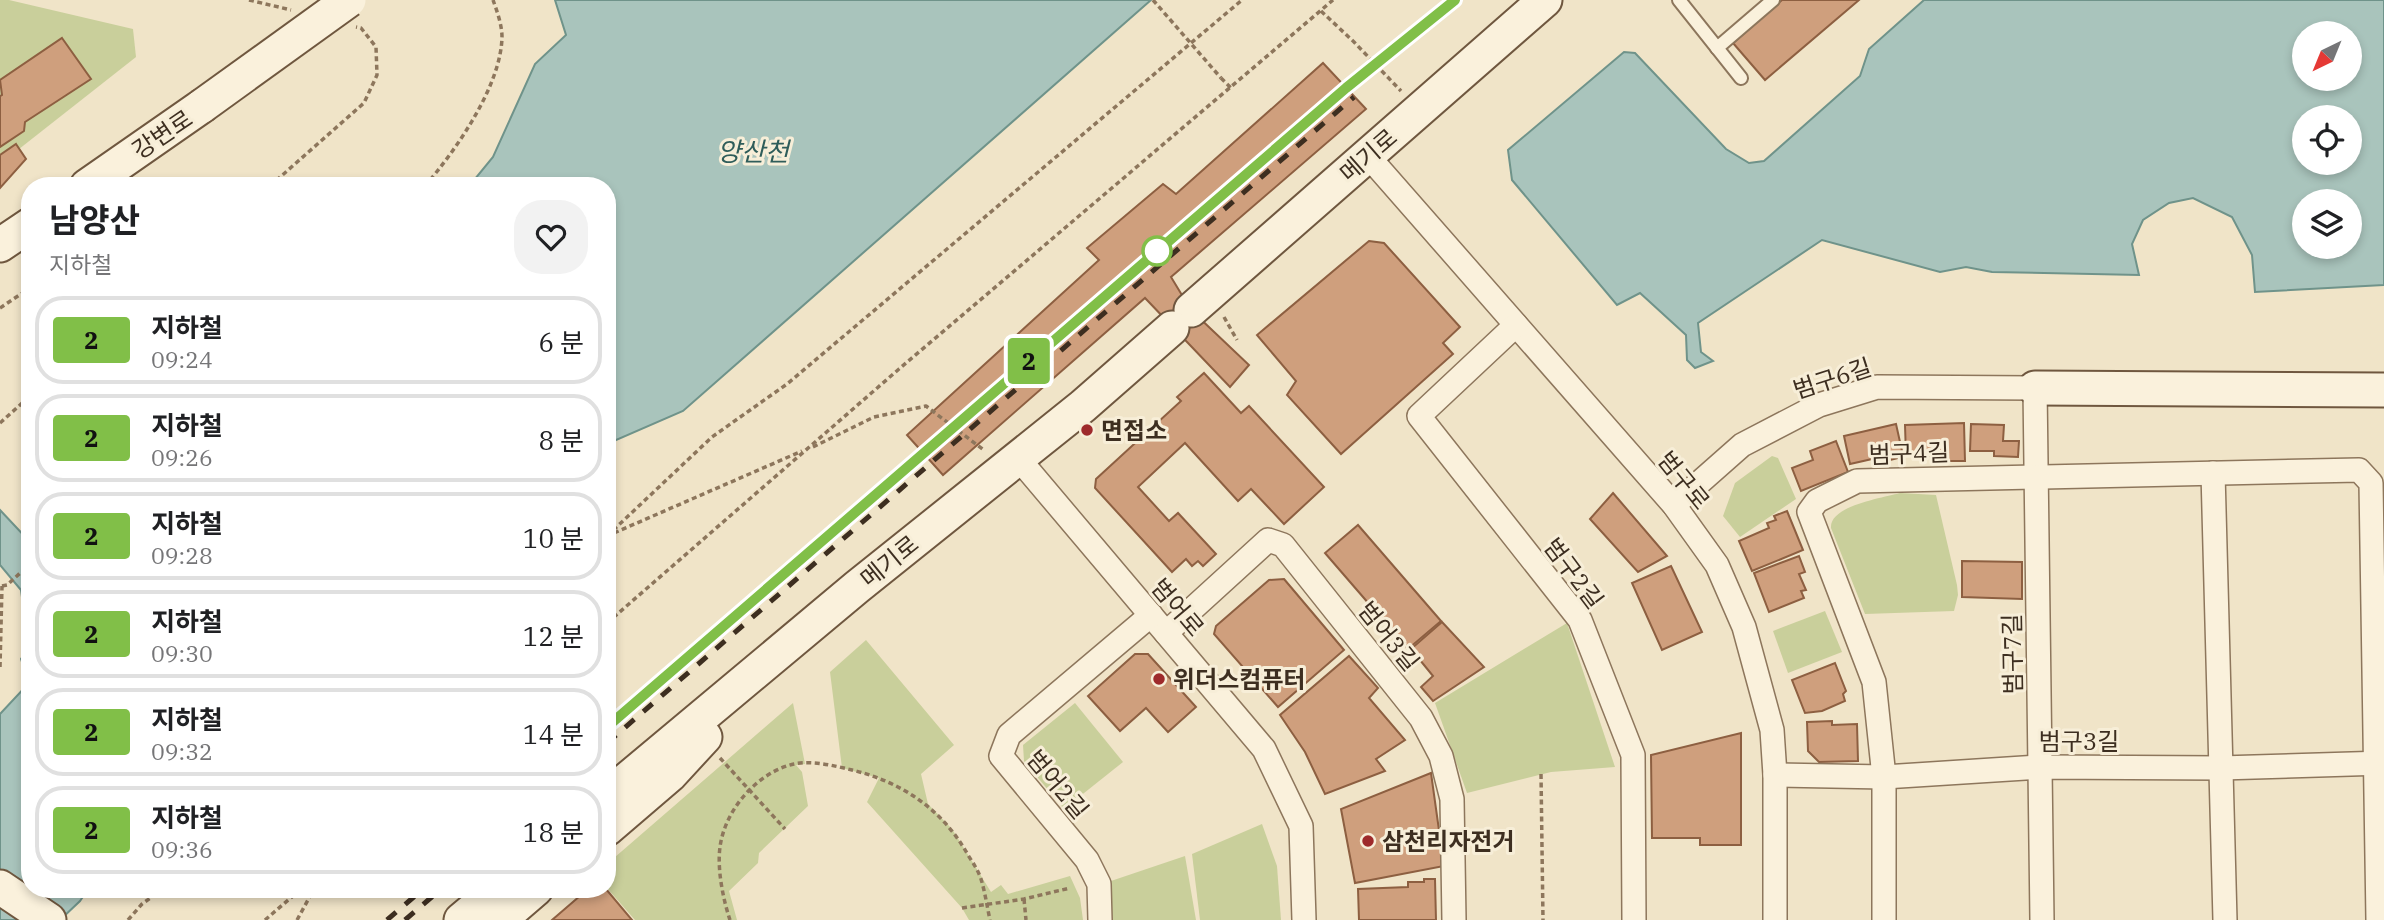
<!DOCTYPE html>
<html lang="ko">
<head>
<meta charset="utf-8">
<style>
  body { margin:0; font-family:"IBM Plex Serif","Noto Sans KR",serif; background:#f2f2f2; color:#202124; height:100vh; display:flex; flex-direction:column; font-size:26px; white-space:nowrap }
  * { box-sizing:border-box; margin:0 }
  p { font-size:23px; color:#757577 }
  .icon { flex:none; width:38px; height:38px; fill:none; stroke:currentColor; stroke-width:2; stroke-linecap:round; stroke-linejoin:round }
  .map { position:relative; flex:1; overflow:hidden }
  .details { position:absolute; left:21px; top:177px; width:595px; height:721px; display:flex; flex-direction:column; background:#fff; border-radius:28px; box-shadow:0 4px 10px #0003 }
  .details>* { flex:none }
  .badge { padding:0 14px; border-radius:5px; font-size:24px; line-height:46px }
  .needle { width:46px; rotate:223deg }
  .fabs { position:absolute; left:2292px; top:21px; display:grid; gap:14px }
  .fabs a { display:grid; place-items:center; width:70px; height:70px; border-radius:50%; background:#fff; box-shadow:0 4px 10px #0003; font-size:35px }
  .map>.badge { position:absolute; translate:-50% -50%; box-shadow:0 0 0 4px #fff }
  .round { display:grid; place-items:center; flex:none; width:74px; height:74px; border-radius:28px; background:#f2f2f2 }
  .summary { display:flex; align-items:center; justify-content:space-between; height:119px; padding:0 28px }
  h1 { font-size:33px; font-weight:700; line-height:52px }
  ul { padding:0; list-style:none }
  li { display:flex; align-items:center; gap:21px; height:88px; margin:0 14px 10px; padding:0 14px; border:4px solid #e0e0e0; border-radius:28px }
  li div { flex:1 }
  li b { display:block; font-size:26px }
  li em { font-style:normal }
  li .badge { min-width:77px; font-weight:700; text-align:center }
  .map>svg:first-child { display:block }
  .green { fill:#c9cf9b }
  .water { fill:#a9c4bc; stroke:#6f938a; stroke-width:2; fill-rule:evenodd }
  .building { fill:#cf9f7d; stroke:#8d5f41; stroke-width:2 }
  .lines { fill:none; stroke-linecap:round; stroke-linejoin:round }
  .lane-casing { stroke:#8d765c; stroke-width:16 }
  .street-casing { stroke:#8d765c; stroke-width:26 }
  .secondary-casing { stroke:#6f573f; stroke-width:37 }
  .path { stroke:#8d765c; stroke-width:3.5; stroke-dasharray:5 3.5; stroke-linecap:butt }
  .lane { stroke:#faf1dc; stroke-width:12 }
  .street { stroke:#faf1dc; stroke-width:23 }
  .secondary { stroke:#faf1dc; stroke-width:33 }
  .rail { stroke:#3d2e20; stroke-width:5; stroke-dasharray:12 12; stroke-linecap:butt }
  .secondary-bridge-casing { stroke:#6f573f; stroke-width:37; stroke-linecap:butt }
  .path-bridge { stroke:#8d765c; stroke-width:3.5; stroke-dasharray:5 3.5; stroke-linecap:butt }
  .secondary-bridge { stroke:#faf1dc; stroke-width:33 }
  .line-casing { stroke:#fff; stroke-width:16 }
  .line { stroke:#81bf48; stroke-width:10 }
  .stop-dot { fill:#fff; stroke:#81bf48; stroke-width:3.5 }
  .poi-dot { fill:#9e2a2b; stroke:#f7eed8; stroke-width:2.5 }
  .labels { text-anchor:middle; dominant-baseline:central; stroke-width:6; stroke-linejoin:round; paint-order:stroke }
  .street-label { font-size:24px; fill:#3d2e20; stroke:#f7eed8 }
  .poi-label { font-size:24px; font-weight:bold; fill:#3d2e20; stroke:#f7eed8; text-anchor:start }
  .water-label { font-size:26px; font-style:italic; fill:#2f5d5a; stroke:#f7eed8 }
</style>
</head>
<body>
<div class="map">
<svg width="2384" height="920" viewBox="0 0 2384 920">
  <rect width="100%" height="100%" fill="#f0e4c8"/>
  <g class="green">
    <polygon points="0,0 9,0 133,29 136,57 0,164"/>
    <polygon points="1772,456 1778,458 1796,499 1740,537 1723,516 1735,483"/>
    <path d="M1900 493 1936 495 1957 585 1958 595 1954 611 1865 614 1831 528C1829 506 1882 498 1900 493Z"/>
    <polygon points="1825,611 1842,652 1788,673 1773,631"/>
    <polygon points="1567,623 1615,767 1551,772 1467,793 1435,703"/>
    <polygon points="866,640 954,745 921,774 928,804 952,829 991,892 1001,885 1008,894 1070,876 1080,898 1083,920 969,920 962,908 867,802 879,778 842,768 830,672"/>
    <polygon points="793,703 805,764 796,765 802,772 808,806 759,853 758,863 729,891 737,920 635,920 607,888 607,864"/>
    <polygon points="1075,703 1123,762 1064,809 1024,761 1023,745"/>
    <polygon points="1262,824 1277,866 1281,920 1200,920 1192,854"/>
    <polygon points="1185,856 1196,920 1112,920 1112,895 1108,882"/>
  </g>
  <g class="water">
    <polygon points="555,0 1151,0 683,411 607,444 607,186 470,185 493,157 535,64 566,35"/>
    <path d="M1924 0H2384V285L2255 292 2252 255 2232 217 2193 198 2169 203 2143 220 2132 244 2139 275 1992 272 1966 267 1940 272 1822 240 1698 323 1701 352 1713 361 1695 368 1687 360 1686 335 1640 293 1617 305 1512 180 1508 150 1624 52 1635 53 1726 149 1749 163 1764 161 1860 76 1869 49ZM2350 33V79H2305V33ZM2350 117V163H2305V117ZM2305 201H2350V247H2305Z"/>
    <polygon points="0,510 30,542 30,612 23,604 21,590 0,565"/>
    <polygon points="30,646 30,889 88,889 80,901 60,920 0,920 0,714 29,683 21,659"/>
  </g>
  <g class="building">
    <polygon points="1782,0 1859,0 1765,80 1733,43"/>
    <polygon points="62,38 91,79 25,122 24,131 0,147 0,96 2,95 0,80"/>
    <polygon points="1323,63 1366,109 1171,277 1191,310 1249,365 1230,387 1145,298 943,475 907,435 1099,260 1087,248 1163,184 1176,194"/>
    <polygon points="16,144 26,159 0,188 0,155"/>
    <polygon points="1369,241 1384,243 1460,327 1443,343 1453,354 1341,454 1287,395 1296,381 1257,335"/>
    <polygon points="1204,373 1241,413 1249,406 1324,487 1284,524 1251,489 1238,501 1185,443 1138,487 1169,521 1178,513 1216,554 1203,566 1198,561 1192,566 1186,559 1172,572 1095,488 1096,479 1181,401 1177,397"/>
    <polygon points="1964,423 1965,461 1946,461 1943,455 1906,456 1905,425"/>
    <polygon points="1896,424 1902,451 1897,453 1898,458 1882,462 1881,457 1850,464 1844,436"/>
    <polygon points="1971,424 2004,425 2003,441 2019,441 2018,457 1994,456 1994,451 1970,451"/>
    <polygon points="1836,441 1848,472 1801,491 1792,468 1813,460 1810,451"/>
    <polygon points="1613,493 1667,556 1638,572 1590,519"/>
    <polygon points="1787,511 1803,550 1752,571 1739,541 1769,528 1767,523 1776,520 1774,516"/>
    <polygon points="1358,525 1441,621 1408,649 1325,553"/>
    <polygon points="1799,556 1805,572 1799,574 1806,590 1801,591 1804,598 1769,612 1754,573"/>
    <polygon points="1962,561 2022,562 2022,599 1962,597"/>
    <polygon points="1671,566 1702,632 1662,650 1632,583"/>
    <polygon points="1284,579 1344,650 1278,707 1214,634 1216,626 1269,580"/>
    <polygon points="1442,622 1484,667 1433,701 1421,687 1433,676 1411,649"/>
    <polygon points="1135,654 1148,654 1196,707 1168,732 1146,708 1120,731 1088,696"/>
    <polygon points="1349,656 1378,688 1369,698 1405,740 1376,759 1385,771 1325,794 1305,752 1280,715"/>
    <polygon points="1835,663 1846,691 1843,694 1845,701 1822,711 1805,713 1792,680"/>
    <polygon points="1832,721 1832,725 1857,724 1858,761 1819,762 1808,751 1807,722"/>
    <polygon points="1741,733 1741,845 1700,845 1700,838 1652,838 1651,755"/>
    <polygon points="1431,773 1444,866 1355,883 1341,809"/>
    <polygon points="1424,879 1435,879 1436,920 1359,920 1358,889 1408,887 1408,882 1424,882"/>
    <polygon points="588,889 606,889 632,920 552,920"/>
  </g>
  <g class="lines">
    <defs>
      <g id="lane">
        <polyline points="1679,0 1741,78"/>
        <polyline points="1717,48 1773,0"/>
      </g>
      <g id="street">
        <polyline points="1368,156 1674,505 1717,565 1744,627 1772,730 1775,775 1775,920"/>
        <polyline points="1516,325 1419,416 1580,620 1633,755 1634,920"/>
        <polyline points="1018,458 1264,749 1301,826 1304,920"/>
        <polyline points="2213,473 2225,920"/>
        <polyline points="1674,505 1742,445 1819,405 1877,387 2035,388 2042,920"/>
        <polyline points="1166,633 1268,540 1283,545 1421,718 1441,756 1452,799 1454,920"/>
        <polyline points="1775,775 1884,777 2040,767 2221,768 2384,763"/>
        <polyline points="1100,920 1099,884 1087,860 1001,756 1009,735 1151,615"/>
        <polyline points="1884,920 1884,777 1874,682 1809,512 1817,501 1857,481 2359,470 2371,483 2378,920"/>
      </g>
      <g id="secondary">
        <polyline points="87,186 202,106"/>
        <polyline points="0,245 30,225"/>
        <polyline points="1191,310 1545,0"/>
        <polyline points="2035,388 2384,390"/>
        <polyline points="607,796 857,587 1083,406 1172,328"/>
        <polyline points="607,829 670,775 705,737"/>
        <polyline points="0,887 49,920"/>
        <polyline points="461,920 498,889"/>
        <polyline points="500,920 536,889"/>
      </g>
    </defs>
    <use href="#lane" class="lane-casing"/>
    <use href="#street" class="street-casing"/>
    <use href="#secondary" class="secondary-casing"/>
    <g class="path">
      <polyline points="249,0 291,10"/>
      <polyline points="1321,11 1354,42 1401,91"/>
      <polyline points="1221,78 1231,88"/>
      <polyline points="270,186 364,103 377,75 376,47 361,28 356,27"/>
      <path d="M425 186C456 150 501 86 502 37 502 25 497 11 493 0"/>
      <polyline points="0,308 30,288"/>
      <polyline points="1224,317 1237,340"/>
      <polyline points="0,423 30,396"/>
      <polyline points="813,447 874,417 926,406 985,451"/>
      <polyline points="614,533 802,451"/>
      <polyline points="607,536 712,437 787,384 1242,0"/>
      <polyline points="2,586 7,585 30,564"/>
      <polyline points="607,623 899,369 1333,0"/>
      <polyline points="0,667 2,586"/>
      <polyline points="720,758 785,829"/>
      <polyline points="1541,774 1543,920"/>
      <polyline points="1024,899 1026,920"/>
      <polyline points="962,908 1024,899 1070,888"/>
      <polyline points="128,920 142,904 163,889"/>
      <polyline points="265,920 301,889"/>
      <polyline points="297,920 314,889"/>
      <path d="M730 920C723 899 717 869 720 847 725 809 758 772 794 764 813 760 835 766 852 770 902 782 943 810 968 855 973 863 978 870 981 879 985 892 987 906 990 920"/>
    </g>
    <use href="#lane" class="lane"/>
    <use href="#street" class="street"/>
    <use href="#secondary" class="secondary"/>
    <g class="rail">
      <polyline points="607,727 1346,88 1455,0"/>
      <polyline points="607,743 1354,97"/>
      <polyline points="387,920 423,889"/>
      <polyline points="405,920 441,889"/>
    </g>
    <defs>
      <polyline id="secondary-bridge" points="202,106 349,0"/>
    </defs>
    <use href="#secondary-bridge" class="secondary-bridge-casing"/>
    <polyline class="path-bridge" points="1153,0 1221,78"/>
    <use href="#secondary-bridge" class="secondary-bridge"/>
  </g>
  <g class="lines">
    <defs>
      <polyline id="line" points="607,727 1346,88 1455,0"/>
    </defs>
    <use href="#line" class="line-casing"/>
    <use href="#line" class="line"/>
  </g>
  <circle class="stop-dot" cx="1157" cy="251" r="14"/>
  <g class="poi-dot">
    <circle cx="1087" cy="430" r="7"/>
    <circle cx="1159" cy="679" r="7"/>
    <circle cx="1368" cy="841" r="7"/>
  </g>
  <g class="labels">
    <g class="street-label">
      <text transform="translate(162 134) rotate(-34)">강변로</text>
      <text transform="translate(1368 155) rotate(-41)">메기로</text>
      <text transform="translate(1832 378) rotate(-18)">범구6길</text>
      <text transform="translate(1909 453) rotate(-2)">범구4길</text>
      <text transform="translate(1684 480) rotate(51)">범구로</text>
      <text transform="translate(889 561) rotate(-39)">메기로</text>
      <text transform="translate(1574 573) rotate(53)">범구2길</text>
      <text transform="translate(1178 607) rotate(50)">범어로</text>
      <text transform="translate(1389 636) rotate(51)">범어3길</text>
      <text transform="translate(2012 654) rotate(-91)">범구7길</text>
      <text x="2079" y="741">범구3길</text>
      <text transform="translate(1058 784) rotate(50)">범어2길</text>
    </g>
    <g class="poi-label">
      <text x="1101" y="430">면접소</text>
      <text x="1173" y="679">위더스컴퓨터</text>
      <text x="1382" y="841">삼천리자전거</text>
    </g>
    <g class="water-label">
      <text x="753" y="151">양산천</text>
    </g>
  </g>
</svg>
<div class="fabs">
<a><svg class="needle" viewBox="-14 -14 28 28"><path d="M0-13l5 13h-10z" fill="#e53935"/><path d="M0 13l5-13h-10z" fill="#757577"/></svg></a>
<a><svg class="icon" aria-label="locate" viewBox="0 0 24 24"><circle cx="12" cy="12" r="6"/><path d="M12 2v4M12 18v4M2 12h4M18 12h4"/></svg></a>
<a><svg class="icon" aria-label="layers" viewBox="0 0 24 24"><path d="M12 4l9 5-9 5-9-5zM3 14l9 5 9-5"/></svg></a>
</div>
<b class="badge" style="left:1029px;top:361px;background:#81bf48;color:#111">2</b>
<section class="details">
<div class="summary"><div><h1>남양산</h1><p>지하철</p></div><a class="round"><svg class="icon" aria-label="heart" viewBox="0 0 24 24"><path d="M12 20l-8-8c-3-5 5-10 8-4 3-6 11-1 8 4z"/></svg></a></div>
<ul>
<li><span class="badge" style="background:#81bf48;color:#111">2</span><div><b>지하철</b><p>09:24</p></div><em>6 분</em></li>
<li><span class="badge" style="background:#81bf48;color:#111">2</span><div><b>지하철</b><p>09:26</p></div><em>8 분</em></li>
<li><span class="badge" style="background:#81bf48;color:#111">2</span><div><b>지하철</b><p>09:28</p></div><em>10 분</em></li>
<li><span class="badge" style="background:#81bf48;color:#111">2</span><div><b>지하철</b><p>09:30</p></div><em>12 분</em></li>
<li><span class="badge" style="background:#81bf48;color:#111">2</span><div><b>지하철</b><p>09:32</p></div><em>14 분</em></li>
<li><span class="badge" style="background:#81bf48;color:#111">2</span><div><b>지하철</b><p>09:36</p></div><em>18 분</em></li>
</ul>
</section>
</div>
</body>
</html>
